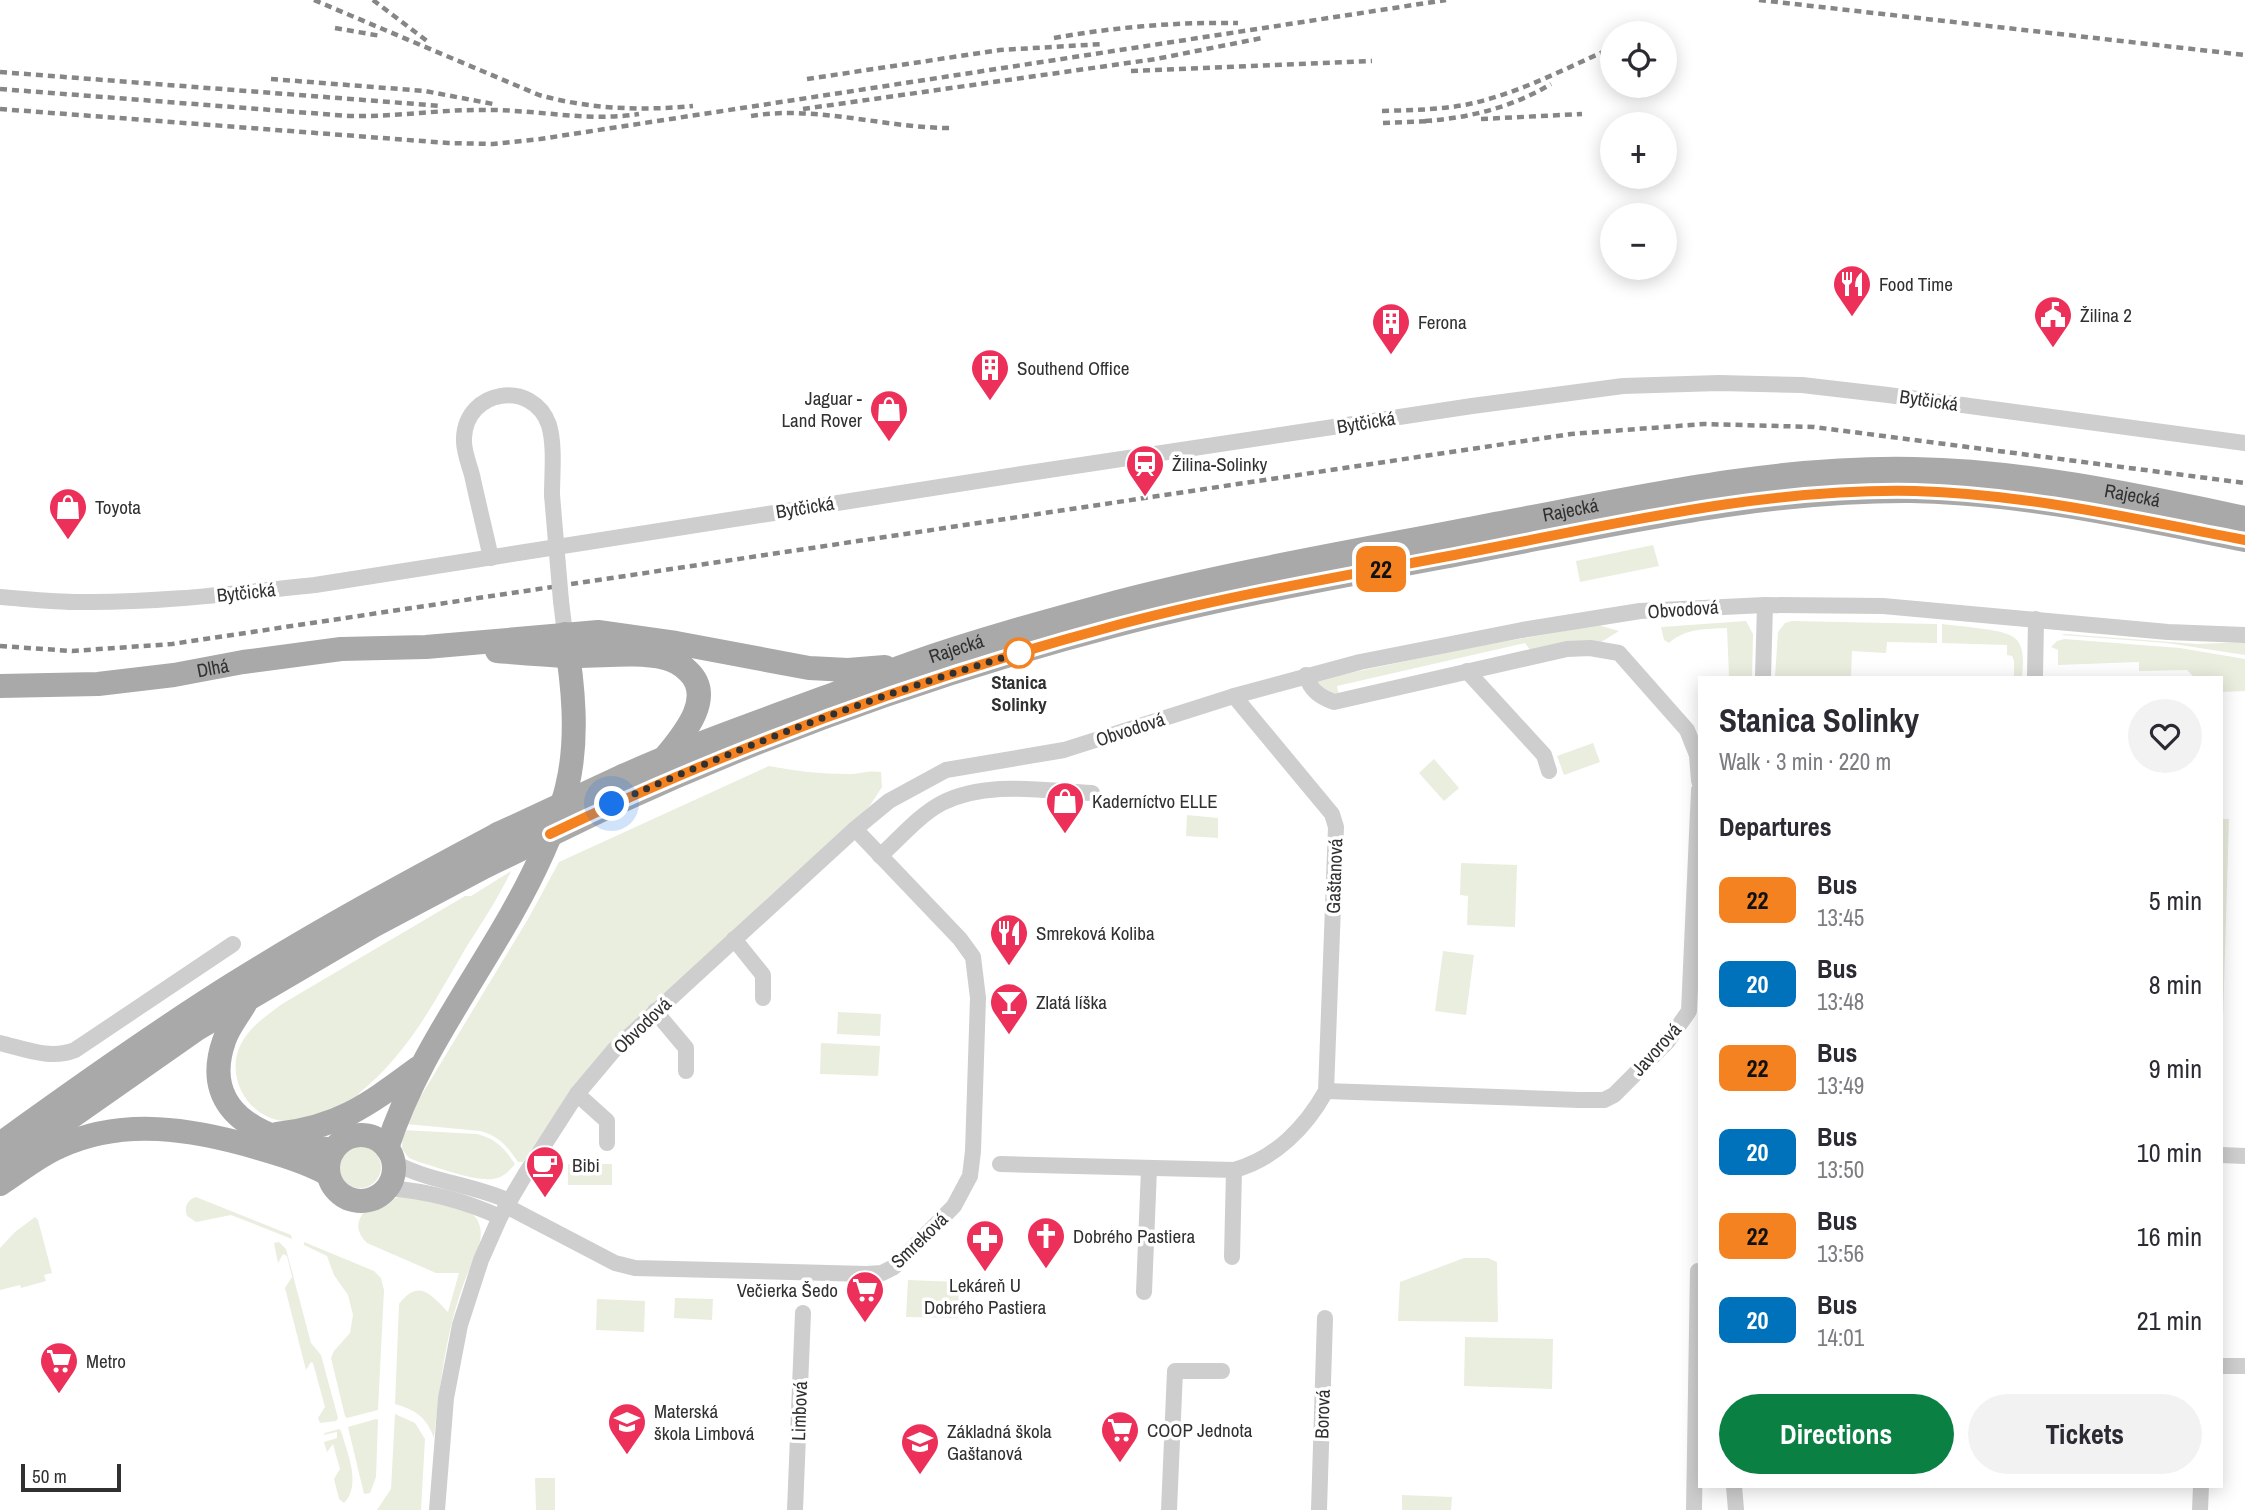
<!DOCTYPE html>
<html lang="en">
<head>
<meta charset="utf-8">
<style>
  body { margin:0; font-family:"Archivo Narrow",sans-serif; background:#f2f2f3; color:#2b2b33; height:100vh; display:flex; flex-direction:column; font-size:26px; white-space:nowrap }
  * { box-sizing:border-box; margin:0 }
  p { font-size:23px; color:#7c7c81 }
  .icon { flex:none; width:38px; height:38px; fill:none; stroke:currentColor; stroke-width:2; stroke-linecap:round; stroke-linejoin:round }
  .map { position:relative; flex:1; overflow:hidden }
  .details { position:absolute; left:1698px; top:676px; width:525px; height:812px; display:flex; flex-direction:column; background:#fff; border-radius:0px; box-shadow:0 4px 18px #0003 }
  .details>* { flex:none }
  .badge { padding:0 14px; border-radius:10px; font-size:24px; line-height:46px }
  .controls { position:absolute; left:1600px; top:21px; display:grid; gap:14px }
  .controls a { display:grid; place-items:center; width:77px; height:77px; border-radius:50%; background:#fff; box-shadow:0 4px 18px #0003; font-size:35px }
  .scale { position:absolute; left:21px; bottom:18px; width:100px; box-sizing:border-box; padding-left:7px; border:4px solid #313131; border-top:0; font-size:19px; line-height:24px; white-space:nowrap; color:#313131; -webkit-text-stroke:5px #fff; paint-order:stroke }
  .you { position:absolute; width:35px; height:35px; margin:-18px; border:5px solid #fff; border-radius:50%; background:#1a73e8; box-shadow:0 0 0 10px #1a73e833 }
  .map>.badge { position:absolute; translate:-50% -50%; box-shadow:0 0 0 4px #fff }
  h2 { padding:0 21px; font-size:26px; line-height:63px }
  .round { display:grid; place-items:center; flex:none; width:74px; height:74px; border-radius:37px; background:#f2f2f3 }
  .head { display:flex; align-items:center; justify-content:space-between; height:119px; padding:0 21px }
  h1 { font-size:33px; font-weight:800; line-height:52px }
  .cta { display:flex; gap:14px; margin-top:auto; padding:14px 21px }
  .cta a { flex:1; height:80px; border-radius:42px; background:#0b8043; color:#fff; font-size:28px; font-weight:800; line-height:80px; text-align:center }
  .cta a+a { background:#f2f2f3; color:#2b2b33 }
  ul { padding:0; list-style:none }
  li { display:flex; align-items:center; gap:21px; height:84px; padding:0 21px }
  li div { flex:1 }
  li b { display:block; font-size:26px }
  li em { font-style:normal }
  li .badge { min-width:77px; font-weight:700; text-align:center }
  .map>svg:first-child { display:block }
  .green { fill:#eaeedf }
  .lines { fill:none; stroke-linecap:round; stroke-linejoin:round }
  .minor { stroke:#cecece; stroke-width:16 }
  .primary { stroke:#a9a9a9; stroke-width:24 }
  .rail { stroke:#868686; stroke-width:4.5; stroke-dasharray:7 5; stroke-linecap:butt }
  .minor-bridge { stroke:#cecece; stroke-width:16 }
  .primary-bridge { stroke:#a9a9a9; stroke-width:24 }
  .line-casing { stroke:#fff; stroke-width:16 }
  .line { stroke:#f58220; stroke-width:10 }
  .walk { stroke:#313131; stroke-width:7; stroke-dasharray:0 12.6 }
  .stop-dot { fill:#fff; stroke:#f58220; stroke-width:3.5 }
  .labels { text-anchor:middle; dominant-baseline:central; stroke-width:7; stroke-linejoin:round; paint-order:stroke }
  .poi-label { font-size:19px; fill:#313131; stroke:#fff; text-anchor:start }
  .street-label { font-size:19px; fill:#313131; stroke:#fff }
  .stop-label { font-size:19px; font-weight:bold; fill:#313131; stroke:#fff }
</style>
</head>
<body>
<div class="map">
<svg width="2245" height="1510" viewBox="0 0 2245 1510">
  <rect width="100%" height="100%" fill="#fff"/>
  <g class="green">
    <polygon points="1653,545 1659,566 1580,582 1576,561"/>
    <path d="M1746 621 1753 634 1752 677H1729L1727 628C1706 629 1686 628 1669 643L1664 640 1661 627Z"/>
    <polygon points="1792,621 1937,624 1937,643 1887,642 1886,653 1852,651 1851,677 1775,677 1778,632 1785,623"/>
    <path d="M1942 624C1959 627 2007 628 2017 640 2025 650 2023 665 2022 677H2014V661L2012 656 2007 655V645L1942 643Z"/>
    <polygon points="1598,625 1619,631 1598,644 1530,650 1525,643 1337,686 1339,696 1321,688 1317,680 1458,650"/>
    <polygon points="2065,634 2197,644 2245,642 2245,655 2167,643 2061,635"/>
    <polygon points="2064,639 2180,648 2245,659 2245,691 2221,692 2221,677 2194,677 2187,670 2139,671 2139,662 2058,665 2058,650 2051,647 2057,641"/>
    <polygon points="1593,743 1600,762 1564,775 1557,756"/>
    <polygon points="1434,759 1459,788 1444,801 1419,773"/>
    <path d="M769 766C795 771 821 774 848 774 860 774 868 770 881 772L882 787 869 807 616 1038 569 1093 523 1162H518C507 1146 499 1136 480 1131L406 1124 407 1119 528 919 559 862Z"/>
    <polygon points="1187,815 1218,818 1218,838 1186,836"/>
    <polygon points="2221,819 2229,819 2221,1085"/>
    <polygon points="1461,863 1517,865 1515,927 1467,925 1468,896 1460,895"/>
    <path d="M511 871C498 899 480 925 464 951 433 1004 407 1055 358 1094L361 1099C337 1109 312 1123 284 1121 244 1117 221 1069 246 1036 255 1023 269 1014 282 1004L465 896H471Z"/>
    <polygon points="1443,951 1474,955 1466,1015 1435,1011"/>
    <polygon points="838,1012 881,1014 880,1036 837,1034"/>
    <polygon points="821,1043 880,1046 878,1076 820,1074"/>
    <path d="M403 1130 477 1134C497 1139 504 1148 515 1164 510 1170 505 1176 497 1178 479 1184 438 1167 419 1162L409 1158 402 1149Z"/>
    <circle cx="360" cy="1167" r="21"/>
    <rect x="568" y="1164" width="44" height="21"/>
    <path d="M401 1196C414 1196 457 1206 469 1212 473 1214 478 1219 479 1224 486 1240 471 1264 465 1280 446 1330 440 1385 434 1438 427 1418 416 1410 395 1404L399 1304C419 1278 431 1295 448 1312L459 1273H436L367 1243C356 1232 355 1221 366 1210Z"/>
    <path d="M196 1197 291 1235 292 1239 231 1215 196 1222 187 1216C184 1207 187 1200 196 1197Z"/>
    <polygon points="35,1217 38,1220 52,1273 44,1275 46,1281 21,1288 20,1285 0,1290 0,1248 15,1232"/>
    <polygon points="279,1242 286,1249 311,1343 321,1355 338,1418 336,1421 320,1423 318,1418 325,1407 313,1363 311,1362 306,1370 285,1288 292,1277 287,1256 283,1254 278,1263 274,1243"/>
    <polygon points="304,1242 374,1271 381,1278 384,1290 378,1410 347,1418 345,1416 331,1358 334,1351 350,1333 353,1315 348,1295 334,1275 327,1256 304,1245"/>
    <polygon points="1464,1258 1488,1258 1497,1262 1498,1322 1398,1321 1400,1282"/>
    <polygon points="908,1280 959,1282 958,1318 906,1317"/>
    <polygon points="675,1298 713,1299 712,1320 674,1318"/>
    <polygon points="597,1299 645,1301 644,1332 596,1330"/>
    <polygon points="1465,1337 1553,1339 1552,1389 1464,1386"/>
    <polygon points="395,1414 415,1423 425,1439 421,1510 377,1510 391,1489"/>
    <polygon points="376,1419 378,1420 376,1477 370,1493 364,1494 348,1427"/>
    <path d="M339 1429 341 1431C347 1452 362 1485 344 1503L339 1499 334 1479 340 1469 333 1444 327 1452 324 1442 337 1438V1432L323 1435 325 1433Z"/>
    <polygon points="535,1478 555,1478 555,1510 536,1510"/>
    <polygon points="1402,1495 1452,1497 1451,1510 1402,1510"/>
  </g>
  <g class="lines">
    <g class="minor">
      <path d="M491 558C485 531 478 503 472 475 469 464 463 450 464 438 466 389 533 379 549 425 555 446 552 473 552 495"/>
      <path d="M0 597C27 599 53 602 80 602 159 603 237 593 315 585L1022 474 1472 406 1623 386 1719 383 1802 385 1888 395 2245 443"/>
      <polyline points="561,601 565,634"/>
      <polyline points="1467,671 1544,755 1549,771"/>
      <path d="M1306 675C1310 690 1320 697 1334 702L1567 649 1590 648 1619 653 1687 730 1697 755 1699 781"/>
      <polyline points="1763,677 1765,605"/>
      <polyline points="2035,677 2036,619"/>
      <path d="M880 856C900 838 919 815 942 803 987 780 1044 791 1092 793"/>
      <polyline points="734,939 763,975 763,998"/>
      <polyline points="655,1011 686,1048 686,1071"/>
      <path d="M0 1043C25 1049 50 1060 75 1050L233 944"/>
      <polyline points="1326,1091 1579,1100 1604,1100 1614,1095 1668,1041 1689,1011 1699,790"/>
      <polyline points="577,1094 607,1121 607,1143"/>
      <polyline points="2221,1155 2245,1156"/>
      <path d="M393 1162C429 1182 472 1184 509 1201"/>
      <path d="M1000 1164 1234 1170C1275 1159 1306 1127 1326 1091L1336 827 1332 814 1234 696"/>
      <path d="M388 1188C427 1191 465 1201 500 1217"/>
      <polyline points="506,1206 615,1263 635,1268 867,1274 882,1273 894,1267 954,1206 970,1176 973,1151 978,998 973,957 960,939 855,829"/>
      <polyline points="1232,1257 1234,1170"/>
      <polyline points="1144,1292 1149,1169"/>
      <polyline points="2221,1366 2245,1366"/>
      <polyline points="1734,1486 1736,1510"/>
      <polyline points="437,1510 446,1398 460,1325 481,1260 500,1217 526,1173 577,1094 614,1050 855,829 889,801 946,770 1064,750 1234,696 1360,662 1522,630 1640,611 1765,605 1883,606 2168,632 2245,635"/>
      <polyline points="795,1510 803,1313"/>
      <polyline points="1169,1510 1175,1371 1222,1371"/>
      <polyline points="1319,1510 1325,1318"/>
      <polyline points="1694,1510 1698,1271"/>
      <polyline points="2200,1510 2201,1486"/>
    </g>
    <g class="primary">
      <path d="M497 651C521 653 544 655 568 656 600 657 634 651 665 658 674 660 682 665 688 671 716 697 683 735 666 756"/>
      <path id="s1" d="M0 686 98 684 174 675 243 662 341 649 426 647 598 632 676 643 809 668 848 670 885 667"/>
      <path id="s2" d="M623 776C689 746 758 722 826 697 855 687 883 673 912 663 980 639 1051 620 1121 601 1242 570 1367 549 1490 525 1630 499 1770 466 1914 469 2026 471 2136 495 2245 518"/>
      <path d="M612 805C773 731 941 671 1113 626 1235 594 1361 573 1485 549 1626 522 1767 490 1911 491 2025 493 2134 518 2245 540"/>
      <path d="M245 1004C238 1016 228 1028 224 1041 197 1118 273 1143 333 1150"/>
      <path d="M277 1134C340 1127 369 1104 418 1068"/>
      <circle cx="361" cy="1168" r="33"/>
      <path d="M0 1144C76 1089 153 1034 233 984 319 930 408 882 498 834"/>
      <path d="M387 1148C421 1041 498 954 543 852 552 831 562 809 567 787 579 738 573 683 565 634"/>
      <polyline points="0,1167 197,1029 373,926 488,865"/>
      <path d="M0 1184C19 1172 38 1156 59 1147 123 1117 193 1129 258 1148 282 1155 306 1162 328 1174"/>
    </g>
    <g class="rail">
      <path d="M314 0 539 95C589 109 641 111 693 106"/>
      <polyline points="373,0 427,41"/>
      <polyline points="1759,0 2245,55"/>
      <polyline points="335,28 381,36"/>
      <polyline points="1644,33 1647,32"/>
      <path d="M1054 38C1115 27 1176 22 1238 23"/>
      <polyline points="1131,71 1372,61"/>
      <polyline points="0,72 442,106"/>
      <polyline points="271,79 425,91 493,104"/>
      <polyline points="807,79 1000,50 1103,44"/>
      <path d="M0 89 349 116C396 117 442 109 489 110 539 110 589 122 639 114"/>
      <polyline points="0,109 448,143 493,144 540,139 1446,0"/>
      <polyline points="803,109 1156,59 1262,38"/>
      <path d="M1382 111C1410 110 1437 110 1464 105 1516 95 1564 69 1612 48"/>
      <path d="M751 116C817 105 884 128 950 128"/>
      <polyline points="1481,119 1582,114"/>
      <path d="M1425 121C1469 118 1513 107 1551 84"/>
      <polyline points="1383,123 1432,121"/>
      <polyline points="0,646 72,651 172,644 1571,434 1704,424 1814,427 2245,483"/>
    </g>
    <polyline class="minor-bridge" points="552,495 561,601"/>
    <g class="primary-bridge">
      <polyline points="498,834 623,776"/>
      <polyline points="488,865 612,805"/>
    </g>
  </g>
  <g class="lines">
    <defs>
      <path id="line" d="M550 834C730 748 917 679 1110 627 1232 594 1357 574 1480 550 1624 522 1768 488 1915 491 2027 494 2135 519 2245 540"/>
    </defs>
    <use href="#line" class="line-casing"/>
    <use href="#line" class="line"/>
    <path class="walk" d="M612 804C746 744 885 692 1026 651L1019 653"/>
  </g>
  <defs>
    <symbol id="restaurant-pin" viewBox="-11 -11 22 30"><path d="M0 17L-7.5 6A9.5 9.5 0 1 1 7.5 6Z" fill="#ec3059" stroke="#fff"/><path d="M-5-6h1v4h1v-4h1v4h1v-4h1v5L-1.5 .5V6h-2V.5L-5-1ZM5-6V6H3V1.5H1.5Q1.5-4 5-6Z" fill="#fff"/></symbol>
    <symbol id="civic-pin" viewBox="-11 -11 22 30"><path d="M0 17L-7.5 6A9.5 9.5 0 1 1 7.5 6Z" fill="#ec3059" stroke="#fff"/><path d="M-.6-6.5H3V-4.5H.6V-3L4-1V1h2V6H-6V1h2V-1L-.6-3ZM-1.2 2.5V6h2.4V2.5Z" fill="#fff"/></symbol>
    <symbol id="building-pin" viewBox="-11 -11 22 30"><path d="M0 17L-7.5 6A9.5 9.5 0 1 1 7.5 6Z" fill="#ec3059" stroke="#fff"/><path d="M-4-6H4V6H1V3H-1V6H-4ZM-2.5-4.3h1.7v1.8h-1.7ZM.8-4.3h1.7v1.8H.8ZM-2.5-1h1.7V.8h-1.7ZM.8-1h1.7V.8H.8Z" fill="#fff"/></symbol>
    <symbol id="shop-pin" viewBox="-11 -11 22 30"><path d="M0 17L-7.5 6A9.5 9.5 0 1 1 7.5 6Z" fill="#ec3059" stroke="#fff"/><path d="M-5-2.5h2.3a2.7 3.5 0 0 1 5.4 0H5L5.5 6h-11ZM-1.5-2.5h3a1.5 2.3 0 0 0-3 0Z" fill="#fff"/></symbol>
    <symbol id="station-pin" viewBox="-11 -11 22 30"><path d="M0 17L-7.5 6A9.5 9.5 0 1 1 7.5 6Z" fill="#ec3059" stroke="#fff"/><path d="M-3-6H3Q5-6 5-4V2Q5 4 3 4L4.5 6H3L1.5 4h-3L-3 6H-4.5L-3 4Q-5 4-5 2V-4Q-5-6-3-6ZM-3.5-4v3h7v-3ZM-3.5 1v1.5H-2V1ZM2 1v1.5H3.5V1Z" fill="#fff"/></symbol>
    <symbol id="bar-pin" viewBox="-11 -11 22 30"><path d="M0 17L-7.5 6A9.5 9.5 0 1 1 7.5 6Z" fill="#ec3059" stroke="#fff"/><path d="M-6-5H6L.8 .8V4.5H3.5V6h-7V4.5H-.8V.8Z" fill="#fff"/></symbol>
    <symbol id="cafe-pin" viewBox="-11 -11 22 30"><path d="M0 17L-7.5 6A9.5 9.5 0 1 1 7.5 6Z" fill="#ec3059" stroke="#fff"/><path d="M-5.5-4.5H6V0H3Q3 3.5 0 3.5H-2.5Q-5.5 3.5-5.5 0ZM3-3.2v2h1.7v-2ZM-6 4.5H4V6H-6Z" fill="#fff"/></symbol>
    <symbol id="church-pin" viewBox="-11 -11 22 30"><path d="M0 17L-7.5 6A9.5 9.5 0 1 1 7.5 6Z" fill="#ec3059" stroke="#fff"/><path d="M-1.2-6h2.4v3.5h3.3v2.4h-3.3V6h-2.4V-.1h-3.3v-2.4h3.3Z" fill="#fff"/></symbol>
    <symbol id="pharmacy-pin" viewBox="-11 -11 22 30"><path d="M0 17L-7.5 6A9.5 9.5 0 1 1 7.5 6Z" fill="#ec3059" stroke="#fff"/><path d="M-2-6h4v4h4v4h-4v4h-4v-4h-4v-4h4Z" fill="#fff"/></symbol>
    <symbol id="supermarket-pin" viewBox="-11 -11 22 30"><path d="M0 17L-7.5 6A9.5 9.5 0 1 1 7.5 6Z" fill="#ec3059" stroke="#fff"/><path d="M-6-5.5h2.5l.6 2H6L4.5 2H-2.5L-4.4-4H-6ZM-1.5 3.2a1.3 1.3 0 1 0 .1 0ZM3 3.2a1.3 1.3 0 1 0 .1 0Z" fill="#fff"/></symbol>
    <symbol id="school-pin" viewBox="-11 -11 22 30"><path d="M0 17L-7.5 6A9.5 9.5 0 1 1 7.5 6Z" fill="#ec3059" stroke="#fff"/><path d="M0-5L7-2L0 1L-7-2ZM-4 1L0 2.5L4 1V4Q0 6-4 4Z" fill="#fff"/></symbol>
  </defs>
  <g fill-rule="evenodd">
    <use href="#restaurant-pin" x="1830" y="262" width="44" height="60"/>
    <use href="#civic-pin" x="2031" y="293" width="44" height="60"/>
    <use href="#building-pin" x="1369" y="300" width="44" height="60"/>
    <use href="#building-pin" x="968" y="346" width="44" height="60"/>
    <use href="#shop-pin" x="867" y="387" width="44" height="60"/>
    <use href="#station-pin" x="1123" y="442" width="44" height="60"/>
    <use href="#shop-pin" x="46" y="485" width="44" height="60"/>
    <use href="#shop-pin" x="1043" y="779" width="44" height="60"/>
    <use href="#restaurant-pin" x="987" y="911" width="44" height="60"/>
    <use href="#bar-pin" x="987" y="980" width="44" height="60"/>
    <use href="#cafe-pin" x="523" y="1143" width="44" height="60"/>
    <use href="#church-pin" x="1024" y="1214" width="44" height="60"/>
    <use href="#pharmacy-pin" x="963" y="1217" width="44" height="60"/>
    <use href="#supermarket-pin" x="843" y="1268" width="44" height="60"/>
    <use href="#supermarket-pin" x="37" y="1339" width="44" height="60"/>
    <use href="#school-pin" x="605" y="1400" width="44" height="60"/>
    <use href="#supermarket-pin" x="1098" y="1408" width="44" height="60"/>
    <use href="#school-pin" x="898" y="1420" width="44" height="60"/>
  </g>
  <circle class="stop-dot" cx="1019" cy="653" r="14"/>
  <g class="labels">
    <g class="poi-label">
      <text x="1879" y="284">Food Time</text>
      <text x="2080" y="315">Žilina 2</text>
      <text x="1418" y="322">Ferona</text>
      <text x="1017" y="368">Southend Office</text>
      <text x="862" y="398" text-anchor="end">Jaguar -<tspan x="862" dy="22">Land Rover</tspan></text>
      <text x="1172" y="464">Žilina-Solinky</text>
      <text x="95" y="507">Toyota</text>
      <text x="1092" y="801">Kaderníctvo ELLE</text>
      <text x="1036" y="933">Smreková Koliba</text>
      <text x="1036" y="1002">Zlatá líška</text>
      <text x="572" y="1165">Bibi</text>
      <text x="1073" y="1236">Dobrého Pastiera</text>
      <text x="985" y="1285" text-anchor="middle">Lekáreň U<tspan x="985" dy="22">Dobrého Pastiera</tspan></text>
      <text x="838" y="1290" text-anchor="end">Večierka Šedo</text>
      <text x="86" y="1361">Metro</text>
      <text x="654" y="1411">Materská<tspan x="654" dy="22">škola Limbová</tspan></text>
      <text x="1147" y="1430">COOP Jednota</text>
      <text x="947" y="1431">Základná škola<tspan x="947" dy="22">Gaštanová</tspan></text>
    </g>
    <g class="street-label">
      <text transform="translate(1929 400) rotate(8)">Bytčická</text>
      <text transform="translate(1366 422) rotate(-9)">Bytčická</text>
      <text stroke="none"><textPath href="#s2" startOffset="1554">Rajecká</textPath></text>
      <text transform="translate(805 507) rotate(-9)">Bytčická</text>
      <text stroke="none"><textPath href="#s2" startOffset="987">Rajecká</textPath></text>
      <text transform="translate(246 592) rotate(-6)">Bytčická</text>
      <text transform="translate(1683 609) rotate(-4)">Obvodová</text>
      <text stroke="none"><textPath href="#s2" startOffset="357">Rajecká</textPath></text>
      <text stroke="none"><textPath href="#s1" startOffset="214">Dlhá</textPath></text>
      <text transform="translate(1130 729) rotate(-18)">Obvodová</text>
      <text transform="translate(1334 876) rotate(-88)">Gaštanová</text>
      <text transform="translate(642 1025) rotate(-44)">Obvodová</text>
      <text transform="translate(1656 1049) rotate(-48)">Javorová</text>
      <text transform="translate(919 1240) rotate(-44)">Smreková</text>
      <text transform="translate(799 1411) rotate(-88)">Limbová</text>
      <text transform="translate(1322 1414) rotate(-88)">Borová</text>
    </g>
    <g class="stop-label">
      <text x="1019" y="682">Stanica<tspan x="1019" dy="22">Solinky</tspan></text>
    </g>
  </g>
</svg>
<div class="controls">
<a><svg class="icon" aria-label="locate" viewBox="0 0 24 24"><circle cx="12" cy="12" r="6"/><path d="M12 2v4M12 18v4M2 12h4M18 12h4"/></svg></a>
<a>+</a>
<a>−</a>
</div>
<div class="scale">50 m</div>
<div class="you" style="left:612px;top:804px"></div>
<b class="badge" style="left:1381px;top:569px;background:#f58220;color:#111">22</b>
<section class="details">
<div class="head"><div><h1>Stanica Solinky</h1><p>Walk · 3 min · 220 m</p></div><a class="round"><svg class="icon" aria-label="heart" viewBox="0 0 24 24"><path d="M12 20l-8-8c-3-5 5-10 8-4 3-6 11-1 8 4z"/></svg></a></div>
<h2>Departures</h2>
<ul>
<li><span class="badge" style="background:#f58220;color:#111">22</span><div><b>Bus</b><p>13:45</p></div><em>5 min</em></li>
<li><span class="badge" style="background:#0072bc;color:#fff">20</span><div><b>Bus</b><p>13:48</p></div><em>8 min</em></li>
<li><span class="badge" style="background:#f58220;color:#111">22</span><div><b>Bus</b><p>13:49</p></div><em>9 min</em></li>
<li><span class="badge" style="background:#0072bc;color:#fff">20</span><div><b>Bus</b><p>13:50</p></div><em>10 min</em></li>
<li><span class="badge" style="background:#f58220;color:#111">22</span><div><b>Bus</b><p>13:56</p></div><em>16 min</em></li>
<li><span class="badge" style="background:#0072bc;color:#fff">20</span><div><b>Bus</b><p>14:01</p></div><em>21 min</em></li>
</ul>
<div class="cta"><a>Directions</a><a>Tickets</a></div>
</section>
</div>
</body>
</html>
